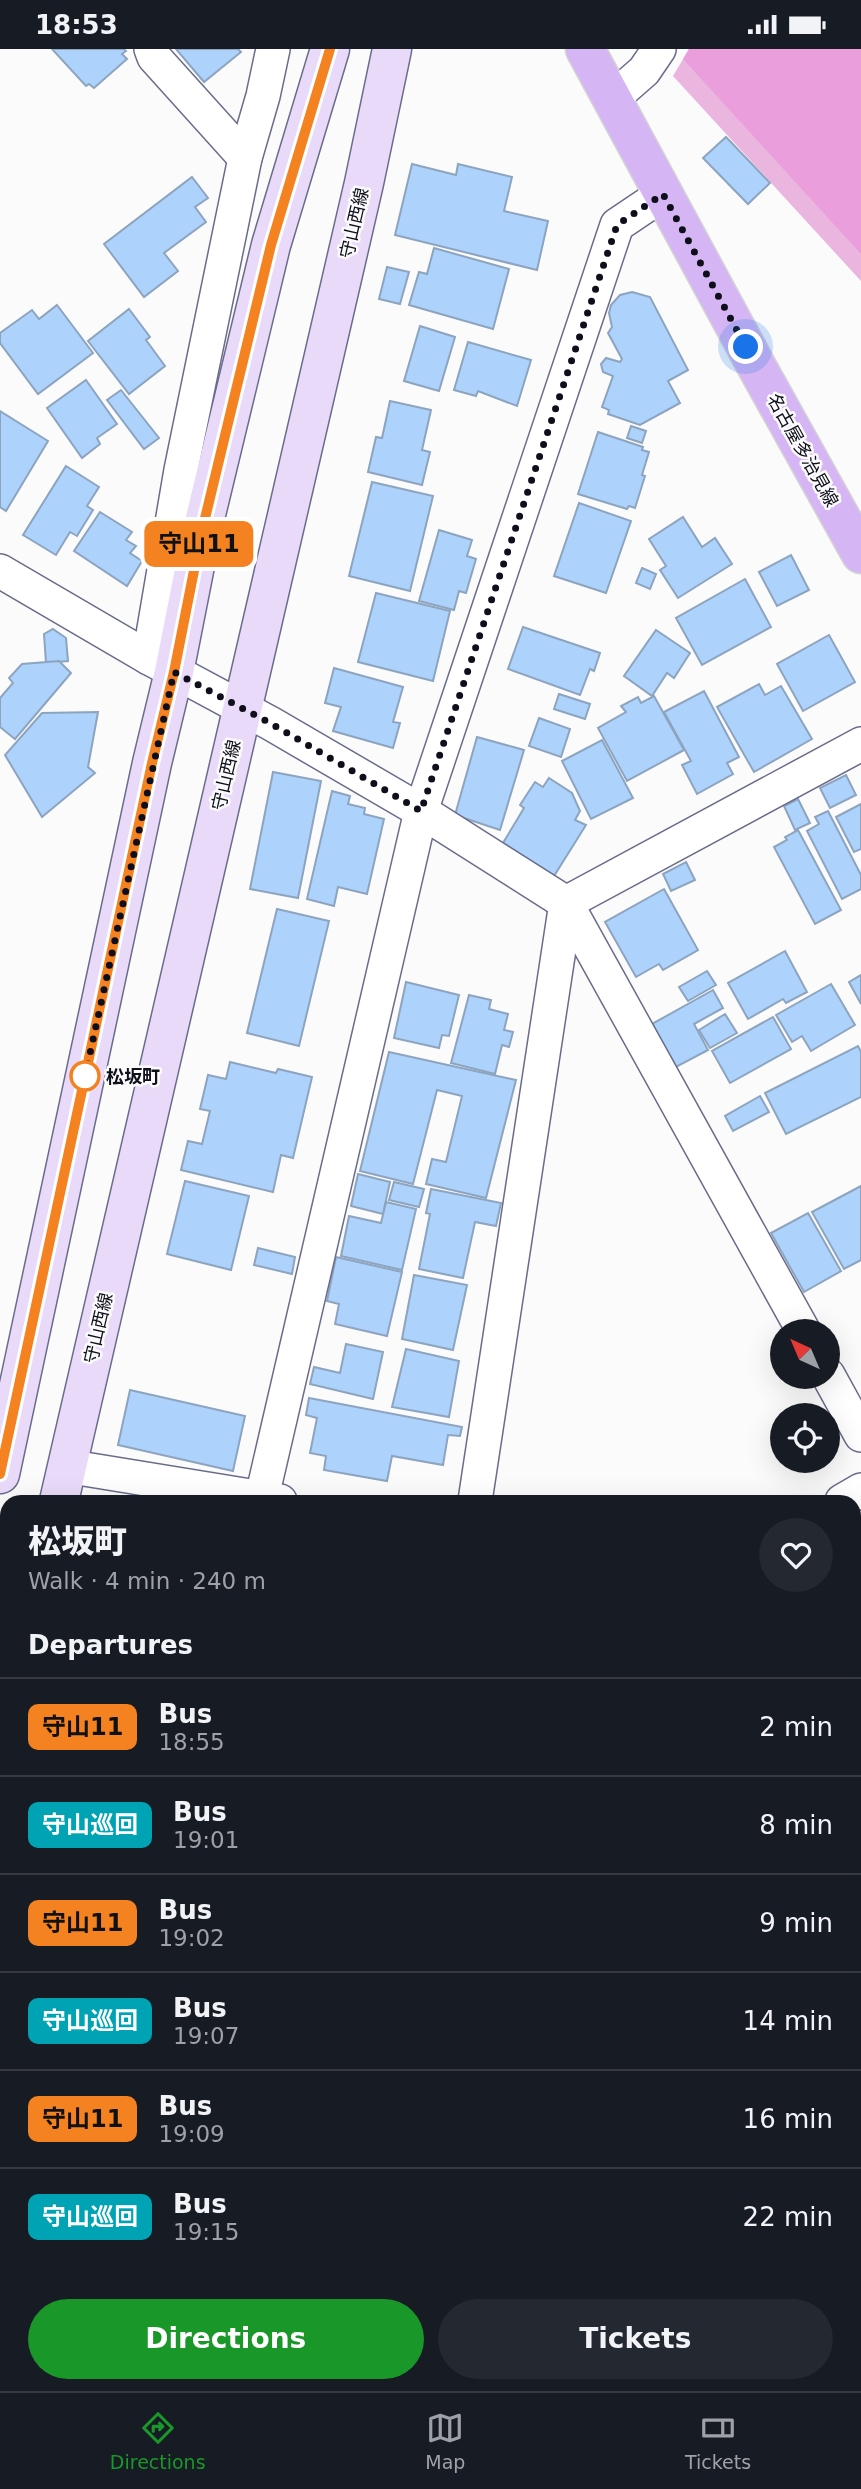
<!DOCTYPE html>
<html lang="en">
<head>
<meta charset="utf-8">
<style>
  body { margin:0; font-family:"DejaVu Sans","Noto Sans JP",sans-serif; background:#242831; color:#f1f3f6; height:100vh; display:flex; flex-direction:column; font-size:26px; white-space:nowrap }
  * { box-sizing:border-box; margin:0 }
  p { font-size:23px; color:#9ea1a6 }
  .icon { flex:none; width:38px; height:38px; fill:none; stroke:currentColor; stroke-width:2; stroke-linecap:round; stroke-linejoin:round }
  .map { position:relative; flex:1; overflow:hidden }
  .drawer { position:absolute; left:0px; top:1446px; width:861px; height:898px; display:flex; flex-direction:column; background:#171b24; border-radius:21px 21px 0 0; box-shadow:0 7px 28px #0002 }
  .drawer>* { flex:none }
  .badge { padding:0 14px; border-radius:10px; font-size:24px; line-height:46px }
  .needle { width:46px; rotate:316deg }
  .controls { position:absolute; left:770px; top:1270px; display:grid; gap:14px }
  .controls a { display:grid; place-items:center; width:70px; height:70px; border-radius:50%; background:#171b24; box-shadow:0 7px 28px #0002; font-size:35px }
  .you { position:absolute; width:35px; height:35px; margin:-18px; border:5px solid #fff; border-radius:50%; background:#1a73e8; box-shadow:0 0 0 10px #1a73e833 }
  .map>.badge { position:absolute; translate:-50% -50%; box-shadow:0 0 0 4px #fff }
  h2 { padding:0 28px; font-size:26px; line-height:63px }
  .round { display:grid; place-items:center; flex:none; width:74px; height:74px; border-radius:37px; background:#242831 }
  .summary { display:flex; align-items:center; justify-content:space-between; height:119px; padding:0 28px }
  h1 { font-size:33px; font-weight:800; line-height:52px }
  .cta { display:flex; gap:14px; margin-top:auto; padding:14px 28px }
  .cta a { flex:1; height:80px; border-radius:42px; background:#1a9729; color:#fff; font-size:28px; font-weight:800; line-height:80px; text-align:center }
  .cta a+a { background:#242831; color:#f1f3f6 }
  ul { padding:0; list-style:none }
  li { display:flex; align-items:center; gap:21px; height:98px; padding:0 28px; border-top:2px solid #363941 }
  li div { flex:1 }
  li b { display:block; font-size:26px }
  li em { font-style:normal }
  li .badge { min-width:77px; font-weight:700; text-align:center }
  .status { display:flex; justify-content:space-between; align-items:center; height:49px; padding:0 35px; background:#171b24; direction:ltr }
  .status svg { height:19px; fill:currentColor }
  .tabs { display:flex; justify-content:space-around; align-items:center; height:98px; border-top:2px solid #363941; background:#171b24; font-size:19px; color:#9ea1a6 }
  .tabs a { display:grid; justify-items:center; gap:4px }
  .tabs .on { color:#1a9729 }
  .map>svg:first-child { display:block }
  .green { fill:#eab5df }
  .forest { fill:#ea9edb }
  .building { fill:#add2fc; stroke:#8da4bf; stroke-width:2 }
  .lines { fill:none; stroke-linecap:round; stroke-linejoin:round }
  .street-casing { stroke:#696c8a; stroke-width:36 }
  .secondary-casing { stroke:#696c8a; stroke-width:41 }
  .primary-casing { stroke:#d4d4d6; stroke-width:41 }
  .street { stroke:#fff; stroke-width:33 }
  .secondary { stroke:#eadaf9; stroke-width:38 }
  .primary { stroke:#d5b5f3; stroke-width:38 }
  .line-casing { stroke:#fff; stroke-width:16 }
  .line { stroke:#f58220; stroke-width:10 }
  .walk { stroke:#0e0f1a; stroke-width:7; stroke-dasharray:0 12.6 }
  .stop-dot { fill:#fff; stroke:#f58220; stroke-width:3.5 }
  .labels { text-anchor:middle; dominant-baseline:central; stroke-width:5; stroke-linejoin:round; paint-order:stroke }
  .street-label { font-size:18px; fill:#0e0f1a; stroke:#fbfbfb }
  .stop-label { font-size:18px; font-weight:bold; fill:#0e0f1a; stroke:#fbfbfb; text-anchor:start }
</style>
</head>
<body>
<div class="status"><b>18:53</b><svg viewBox="0 0 49 12"><path d="M0 12V9h3v3zM5 12V6h3v6zM10 12V3h3v9zM15 12V0h3v12zM26 1h20v11H26zM47 4h2v5h-2z"/></svg></div>
<div class="map">
<svg width="861" height="2342" viewBox="0 0 861 2342">
  <rect width="100%" height="100%" fill="#fbfbfb"/>
  <g class="green">
    <polygon points="689,0 861,0 861,232 673,27"/>
    <polygon points="587,2336 831,2336 828,2342 580,2342"/>
  </g>
  <polygon class="forest" points="689,0 861,0 861,205 683,10"/>
  <g class="building">
    <polygon points="52,0 124,0 126,2 122,5 127,10 94,39 89,35 86,37"/>
    <polygon points="176,0 238,0 241,3 204,33"/>
    <polygon points="726,88 770,134 748,155 703,109"/>
    <polygon points="412,115 456,126 458,115 512,128 504,162 548,172 537,221 395,186"/>
    <polygon points="192,128 208,149 195,158 206,173 164,204 178,222 144,248 104,195"/>
    <polygon points="434,199 509,220 493,280 409,256 419,223 427,225"/>
    <polygon points="387,218 409,223 400,255 379,250"/>
    <polygon points="632,243 650,248 688,321 668,332 680,354 640,376 608,365 609,361 602,358 613,327 603,323 601,315 606,309 620,313 622,310 608,284 612,278 609,264 611,256 620,246"/>
    <polygon points="57,256 93,304 38,345 0,294 0,284 32,261 39,270"/>
    <polygon points="129,260 150,288 146,291 165,317 129,345 88,292"/>
    <polygon points="420,277 455,288 439,342 404,332"/>
    <polygon points="468,293 531,311 517,357 478,342 476,347 454,341"/>
    <polygon points="86,331 117,375 97,389 100,395 82,409 47,359"/>
    <polygon points="121,341 159,389 144,400 107,351"/>
    <polygon points="390,352 431,361 422,401 430,403 422,436 368,423 376,388 382,389"/>
    <polygon points="0,362 48,392 6,462 0,458"/>
    <polygon points="631,377 646,382 642,394 627,389"/>
    <polygon points="598,383 643,398 642,401 649,403 642,426 645,427 635,459 629,457 627,460 578,445"/>
    <polygon points="66,417 99,438 87,457 93,461 77,487 70,483 56,506 23,486"/>
    <polygon points="372,433 433,447 410,542 349,527"/>
    <polygon points="579,454 631,472 606,544 554,527"/>
    <polygon points="100,463 132,483 126,491 136,497 130,504 142,512 127,537 74,502"/>
    <polygon points="683,468 702,498 715,489 732,515 678,549 660,521 666,517 649,490"/>
    <polygon points="439,481 472,491 467,507 476,510 466,544 459,542 454,561 419,552"/>
    <polygon points="791,506 809,541 777,557 759,523"/>
    <polygon points="642,519 656,525 650,540 636,534"/>
    <polygon points="745,530 771,578 702,616 676,569"/>
    <polygon points="376,544 450,562 433,632 358,613"/>
    <polygon points="523,578 600,604 594,622 590,620 580,646 508,620"/>
    <polygon points="53,580 66,589 68,612 46,614 44,585"/>
    <polygon points="656,581 690,604 674,629 667,624 652,647 624,627"/>
    <polygon points="829,586 855,633 803,662 777,615"/>
    <polygon points="59,612 71,624 15,690 0,678 0,649 13,634 9,629 22,615"/>
    <polygon points="334,619 403,638 393,673 400,674 393,699 333,682 341,658 325,654"/>
    <polygon points="759,635 765,646 781,637 812,690 754,723 717,658"/>
    <polygon points="704,642 739,708 727,714 733,725 697,745 682,716 691,712 664,663"/>
    <polygon points="559,645 590,655 585,670 554,660"/>
    <polygon points="654,647 684,701 627,732 598,679 626,663 621,657 638,648 641,654"/>
    <polygon points="98,663 88,718 95,724 42,768 5,706 42,664"/>
    <polygon points="539,669 570,680 561,708 529,697"/>
    <polygon points="477,688 524,701 500,781 455,766"/>
    <polygon points="602,691 633,749 591,770 562,712"/>
    <polygon points="273,723 321,732 298,849 250,840"/>
    <polygon points="846,726 856,746 830,759 820,739"/>
    <polygon points="549,729 572,744 580,762 575,771 586,776 554,827 503,794 524,759 520,756 535,733 543,738"/>
    <polygon points="332,742 350,747 348,755 365,759 364,765 384,770 367,845 338,838 334,857 307,850"/>
    <polygon points="798,750 810,774 795,781 784,757"/>
    <polygon points="861,755 861,800 854,803 836,768"/>
    <polygon points="828,762 861,826 861,840 842,850 807,782 819,775 815,768"/>
    <polygon points="798,781 841,861 815,875 774,798 787,791 785,788"/>
    <polygon points="686,813 695,831 671,842 663,825"/>
    <polygon points="664,840 698,901 663,921 659,915 636,928 605,873"/>
    <polygon points="277,860 329,872 299,997 247,984"/>
    <polygon points="785,902 807,943 786,954 783,950 748,970 728,934"/>
    <polygon points="707,922 716,936 688,952 679,938"/>
    <polygon points="861,926 861,955 849,933"/>
    <polygon points="406,933 459,946 449,987 442,986 439,999 394,989"/>
    <polygon points="831,935 855,976 811,1002 802,987 792,993 776,966"/>
    <polygon points="713,941 723,959 694,975 708,1001 676,1018 652,975"/>
    <polygon points="469,946 491,951 489,960 508,965 504,981 513,983 509,998 502,996 495,1025 451,1014"/>
    <polygon points="725,965 737,984 710,999 699,981"/>
    <polygon points="773,968 791,1000 730,1034 712,1002"/>
    <polygon points="858,997 861,1003 861,1048 786,1085 765,1044"/>
    <polygon points="389,1003 516,1031 486,1149 426,1135 432,1110 446,1113 462,1047 437,1041 413,1135 360,1122"/>
    <polygon points="230,1013 276,1024 278,1020 312,1028 293,1109 281,1106 273,1143 181,1121 188,1092 202,1095 210,1062 200,1060 208,1026 226,1030"/>
    <polygon points="760,1047 769,1063 733,1082 725,1067"/>
    <polygon points="358,1125 390,1133 383,1165 351,1157"/>
    <polygon points="185,1132 249,1147 231,1221 167,1205"/>
    <polygon points="394,1133 424,1140 419,1158 389,1151"/>
    <polygon points="861,1137 861,1211 844,1220 812,1163"/>
    <polygon points="431,1140 501,1154 496,1177 475,1173 463,1229 419,1220 430,1165 426,1164"/>
    <polygon points="386,1153 416,1160 402,1221 341,1207 349,1167 381,1174"/>
    <polygon points="808,1164 841,1222 804,1243 771,1184"/>
    <polygon points="258,1199 295,1208 292,1225 254,1216"/>
    <polygon points="336,1208 402,1223 387,1287 335,1275 339,1255 327,1252"/>
    <polygon points="414,1226 467,1236 453,1301 402,1290"/>
    <polygon points="346,1295 383,1303 373,1350 310,1335 314,1318 340,1324"/>
    <polygon points="406,1300 459,1312 449,1368 392,1358"/>
    <polygon points="130,1341 245,1367 233,1422 118,1396"/>
    <polygon points="309,1349 462,1378 460,1387 448,1386 443,1416 392,1407 387,1432 324,1421 326,1407 310,1404 317,1369 306,1366"/>
    <polygon points="861,1480 861,1573 854,1577 854,1484"/>
    <polygon points="854,1738 861,1739 861,1819 854,1818"/>
    <polygon points="7,1903 7,1942 0,1942 0,1935"/>
    <rect x="854" y="2120" width="7" height="68"/>
    <polygon points="0,2153 7,2154 7,2201 0,2199"/>
    <polygon points="0,2203 7,2205 7,2242 0,2240"/>
    <rect x="854" y="2235" width="7" height="23"/>
    <polygon points="0,2258 7,2259 7,2306 5,2314 0,2313"/>
    <rect x="854" y="2263" width="7" height="18"/>
    <polygon points="861,2319 861,2342 848,2342 851,2336 854,2336 854,2331"/>
    <polygon points="4,2326 7,2326 7,2336 37,2336 37,2342 1,2342"/>
    <polygon points="127,2336 227,2336 220,2342 119,2342"/>
    <polygon points="408,2336 504,2336 497,2342 401,2342"/>
  </g>
  <g class="lines">
    <defs>
      <g id="street">
        <polyline points="151,0 154,8 245,109"/>
        <polyline points="612,50 644,22 659,0"/>
        <polyline points="0,522 149,609 270,674 421,762 566,854 804,1283"/>
        <polyline points="149,609 181,421 245,109 263,47 273,0"/>
        <polyline points="828,1326 861,1386"/>
        <polyline points="66,1417 280,1452"/>
        <polyline points="261,1452 421,762 617,176 663,145"/>
        <polyline points="475,1452 566,854 861,695"/>
        <polyline points="842,1452 861,1441"/>
        <polyline points="0,1963 7,1963"/>
        <polyline points="854,1979 861,1979"/>
        <polyline points="56,2342 57,2336"/>
      </g>
      <g id="secondary">
        <polyline points="0,1425 152,714 174,623 201,486 271,196 330,0"/>
        <polyline points="59,1452 364,134 392,0"/>
        <polyline points="0,1736 7,1702"/>
      </g>
      <polyline id="primary" points="585,0 758,320 861,505"/>
    </defs>
    <use href="#street" class="street-casing"/>
    <use href="#secondary" class="secondary-casing"/>
    <use href="#primary" class="primary-casing"/>
    <use href="#street" class="street"/>
    <use href="#secondary" class="secondary"/>
    <use href="#primary" class="primary"/>
  </g>
  <g class="lines">
    <defs>
      <polyline id="line" points="0,1425 152,714 174,623 201,486 271,196 330,0"/>
    </defs>
    <use href="#line" class="line-casing"/>
    <use href="#line" class="line"/>
    <polyline class="walk" points="85,1027 174,623 270,674 421,762 617,176 663,145 746,298"/>
  </g>
  <circle class="stop-dot" cx="85" cy="1027" r="14"/>
  <g class="labels">
    <g class="street-label">
      <text transform="translate(354 174) rotate(-77)">守山西線</text>
      <text transform="translate(803 401) rotate(61)">名古屋多治見線</text>
      <text transform="translate(226 726) rotate(-77)">守山西線</text>
      <text transform="translate(98 1279) rotate(-77)">守山西線</text>
    </g>
    <g class="stop-label">
      <text x="106" y="1027">松坂町</text>
    </g>
  </g>
</svg>
<div class="controls">
<a><svg class="needle" viewBox="-14 -14 28 28"><path d="M0-13l5 13h-10z" fill="#e53935"/><path d="M0 13l5-13h-10z" fill="#9ea1a6"/></svg></a>
<a><svg class="icon" aria-label="locate" viewBox="0 0 24 24"><circle cx="12" cy="12" r="6"/><path d="M12 2v4M12 18v4M2 12h4M18 12h4"/></svg></a>
</div>
<div class="you" style="left:746px;top:298px"></div>
<b class="badge" style="left:199px;top:495px;background:#f58220;color:#111">守山11</b>
<section class="drawer">
<div class="summary"><div><h1>松坂町</h1><p>Walk · 4 min · 240 m</p></div><a class="round"><svg class="icon" aria-label="heart" viewBox="0 0 24 24"><path d="M12 20l-8-8c-3-5 5-10 8-4 3-6 11-1 8 4z"/></svg></a></div>
<h2>Departures</h2>
<ul>
<li><span class="badge" style="background:#f58220;color:#111">守山11</span><div><b>Bus</b><p>18:55</p></div><em>2 min</em></li>
<li><span class="badge" style="background:#00a3b4;color:#fff">守山巡回</span><div><b>Bus</b><p>19:01</p></div><em>8 min</em></li>
<li><span class="badge" style="background:#f58220;color:#111">守山11</span><div><b>Bus</b><p>19:02</p></div><em>9 min</em></li>
<li><span class="badge" style="background:#00a3b4;color:#fff">守山巡回</span><div><b>Bus</b><p>19:07</p></div><em>14 min</em></li>
<li><span class="badge" style="background:#f58220;color:#111">守山11</span><div><b>Bus</b><p>19:09</p></div><em>16 min</em></li>
<li><span class="badge" style="background:#00a3b4;color:#fff">守山巡回</span><div><b>Bus</b><p>19:15</p></div><em>22 min</em></li>
</ul>
<div class="cta"><a>Directions</a><a>Tickets</a></div>
</section>
</div>
<nav class="tabs">
<a class="on"><svg class="icon" aria-label="directions" viewBox="0 0 24 24"><path d="M12 3l9 9-9 9-9-9zM9 14v-3h6M13 9l2 2-2 2"/></svg>Directions</a>
<a><svg class="icon" aria-label="map" viewBox="0 0 24 24"><path d="M3 6l6-2 6 2 6-2v14l-6 2-6-2-6 2zM9 4v14M15 6v14"/></svg>Map</a>
<a><svg class="icon" aria-label="tickets" viewBox="0 0 24 24"><path d="M3 7h18v10H3zM15 7v10"/></svg>Tickets</a>
</nav>
</body>
</html>
